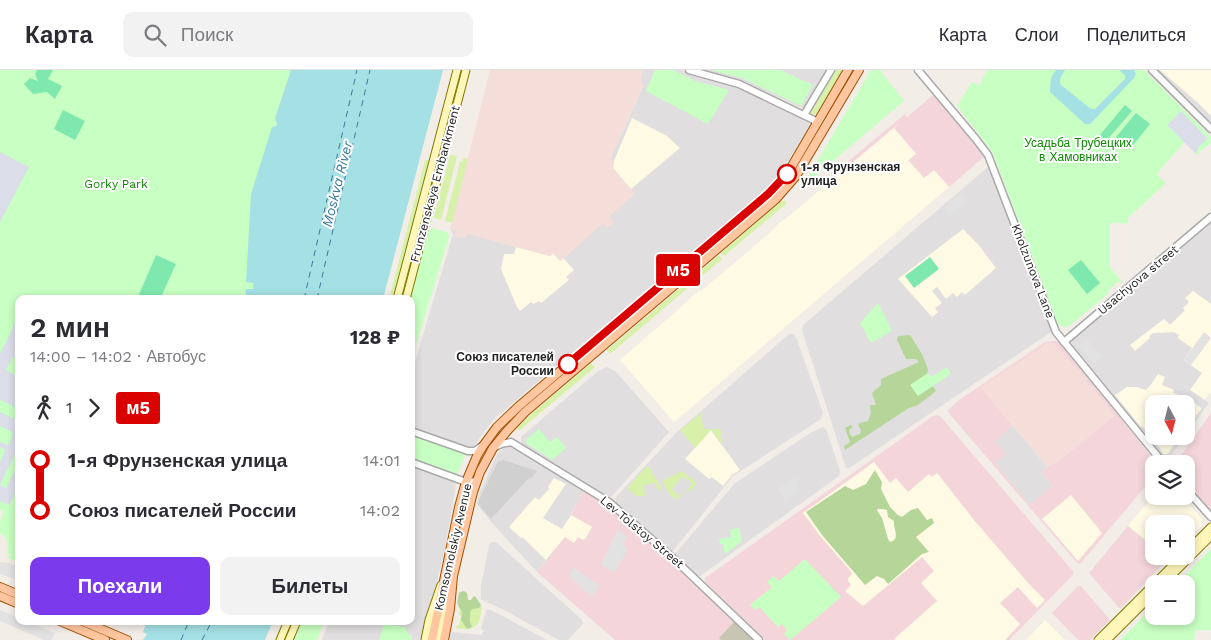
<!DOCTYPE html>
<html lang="ru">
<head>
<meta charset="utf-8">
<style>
  body { margin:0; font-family:"Work Sans",sans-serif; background:#f2f2f3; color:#2b2b33; height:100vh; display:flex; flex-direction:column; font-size:19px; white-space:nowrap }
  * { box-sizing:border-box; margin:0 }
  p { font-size:16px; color:#7c7c81 }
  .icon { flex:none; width:28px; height:28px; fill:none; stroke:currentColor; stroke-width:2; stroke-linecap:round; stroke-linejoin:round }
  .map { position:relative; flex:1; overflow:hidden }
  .panel { position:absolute; left:15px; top:225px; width:400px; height:330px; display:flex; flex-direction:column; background:#fff; border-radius:10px; box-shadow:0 2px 8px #0003 }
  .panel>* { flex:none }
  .badge { padding:0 10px; border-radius:4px; font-size:18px; line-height:32px }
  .needle { width:32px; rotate:173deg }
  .tools { position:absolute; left:1145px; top:325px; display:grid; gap:10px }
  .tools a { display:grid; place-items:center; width:50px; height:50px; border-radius:10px; background:#fff; box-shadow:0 2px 8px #0003; font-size:25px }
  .map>.badge { position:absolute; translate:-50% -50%; box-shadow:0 0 0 2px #fff }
  .legs { display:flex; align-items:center; gap:8px; height:55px; padding:0 15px; font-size:16px }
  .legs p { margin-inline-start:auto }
  .headline { display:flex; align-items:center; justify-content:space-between; height:85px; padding:0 15px }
  h1 { font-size:28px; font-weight:600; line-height:38px }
  .action { display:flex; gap:10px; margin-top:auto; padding:10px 15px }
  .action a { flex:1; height:58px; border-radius:10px; background:#7c3aed; color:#fff; font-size:20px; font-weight:600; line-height:58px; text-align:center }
  .action a+a { background:#f2f2f3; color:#2b2b33 }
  ul { padding:0 15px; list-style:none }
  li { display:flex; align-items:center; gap:18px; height:50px; font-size:19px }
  li i { display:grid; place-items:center; width:8px; height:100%; margin:0 6px; background:currentColor }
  li i::after { content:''; width:12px; height:12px; margin:-6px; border:4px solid; border-radius:50%; background:#fff }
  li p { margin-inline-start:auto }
  li:first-child i { background:linear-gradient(#0000 50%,currentColor 0) }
  li:last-child i { background:linear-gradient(currentColor 50%,#0000 0) }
  header { display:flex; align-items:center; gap:30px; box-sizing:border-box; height:70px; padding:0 25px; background:#fff; border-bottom:1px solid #e1e1e2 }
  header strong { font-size:24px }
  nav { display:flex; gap:28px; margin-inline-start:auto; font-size:18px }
  .search { width:350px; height:45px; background:#f2f2f3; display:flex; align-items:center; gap:12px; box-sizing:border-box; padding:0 18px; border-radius:10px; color:#7c7c81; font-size:19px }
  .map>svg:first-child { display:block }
  .residential { fill:#e0dedf }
  .commercial { fill:#f4d6da; fill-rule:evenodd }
  .education { fill:#fffae4 }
  .religious { fill:#d0d0d0 }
  .military { fill:#f5ddda }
  .construction { fill:#c8c5b2 }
  .grass { fill:#d8f1aa }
  .forest { fill:#b5d698; fill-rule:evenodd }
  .park { fill:#c8ffc2 }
  .pitch { fill:#7fe8ae }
  .parking { fill:#e2e2e2 }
  .plaza { fill:#dbdee9 }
  .water { fill:#a4e0e4 }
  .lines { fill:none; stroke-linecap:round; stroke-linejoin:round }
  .ferry { stroke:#397a9b; stroke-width:1; stroke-dasharray:6 5; stroke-linecap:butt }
  .tertiary-casing { stroke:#a9a9a9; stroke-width:9 }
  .secondary-casing { stroke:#817900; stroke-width:9 }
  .primary-casing { stroke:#9f5000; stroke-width:10 }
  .tertiary { stroke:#fff; stroke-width:6 }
  .secondary { stroke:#fff7b9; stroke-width:7 }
  .primary { stroke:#ffc6a0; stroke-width:8 }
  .line-1-casing { stroke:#fff; stroke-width:11 }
  .line-1 { stroke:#d90200; stroke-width:8 }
  .stop-1-dot { fill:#fff; stroke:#d90200; stroke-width:2.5 }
  .labels { text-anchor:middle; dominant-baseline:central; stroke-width:4; stroke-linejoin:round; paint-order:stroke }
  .park-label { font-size:12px; fill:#0c8901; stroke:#fff }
  .stop-label { font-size:12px; font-weight:bold; fill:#222; stroke:#fff; text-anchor:start }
  .street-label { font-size:12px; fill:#222; stroke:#fff }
  .water-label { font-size:14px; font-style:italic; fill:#397a9b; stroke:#fff }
</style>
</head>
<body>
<header>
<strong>Карта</strong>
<div class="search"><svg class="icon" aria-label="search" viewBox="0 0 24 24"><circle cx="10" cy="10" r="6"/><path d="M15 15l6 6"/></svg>Поиск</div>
<nav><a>Карта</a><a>Слои</a><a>Поделиться</a></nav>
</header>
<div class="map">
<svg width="1211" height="570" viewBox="0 0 1211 570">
  <rect width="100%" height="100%" fill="#f3ede8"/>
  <g class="residential">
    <polygon points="644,0 680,0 701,8 734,16 804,49 810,54 810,57 784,98 768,117 494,349 473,377 467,377 411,358 411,306 453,164 450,159 550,186 629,116 610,89 643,17 640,7"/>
    <polygon points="703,0 829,0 804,39 745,12"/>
    <polygon points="1157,0 1211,0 1211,53 1195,37"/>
    <polygon points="988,97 991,98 1051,258 1051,262 849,398 846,398 802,260 803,255"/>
    <polygon points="1211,152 1211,234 1193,221 1186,240 1170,255 1164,249 1149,267 1153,263 1174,262 1179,265 1178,268 1192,278 1184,290 1202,303 1191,320 1209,333 1186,364 1186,334 1154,334 1154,366 1185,366 1170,386 1162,386 1072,276 1071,270"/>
    <polygon points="789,264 793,264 796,267 823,343 821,349 733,406 673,481 669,481 616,433 615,428 676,363"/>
    <polygon points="607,297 616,302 669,362 612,426 609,427 522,374 521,371 521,367 598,301"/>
    <polygon points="1013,356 1047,397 1041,402 1053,416 1030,435 995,393 1006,384 995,371"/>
    <polygon points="823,357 826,359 840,401 839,406 700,506 697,506 675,487 675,484 735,413 810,363"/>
    <polygon points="511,376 584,421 571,444 583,470 546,490 537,502 492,453 477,434 479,424 496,386 503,378"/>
    <polygon points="411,396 450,409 453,411 456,415 444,483 433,527 426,545 421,570 322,570 329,551 411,551"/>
    <polygon points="491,472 496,472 582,550 583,553 582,555 568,570 559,570 504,540 484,531 481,529 481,516 489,475"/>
    <polygon points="487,539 495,542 547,570 448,570 450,564 452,562 481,565 484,561 481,558"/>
  </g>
  <g class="commercial">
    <polygon points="933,25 985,86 949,117 934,100 924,109 908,90 916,84 894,58 899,53 824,117 821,114 905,44 907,47"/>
    <path d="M1053 271H1057L1061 273 1157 394H1154V406L1081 493 1078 494 947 341 959 330 1045 272ZM1047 273H1053L1080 303 1114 346 1056 393 1047 397 1041 402 1053 416 1030 435 995 393 1006 384 995 371 1013 356 981 317 1038 281Z"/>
    <polygon points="1211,343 1211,442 1186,415 1186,394 1175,394"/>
    <polygon points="937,345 940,346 1073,501 1073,505 1009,570 765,570 705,512 705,508 933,346"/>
    <polygon points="584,421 607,434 670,488 756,570 615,570 537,502 566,466 578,467 591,456 571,445"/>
    <polygon points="1128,456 1151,474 1146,480 1162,495 1121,538 1119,538 1089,503"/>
    <polygon points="1078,516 1081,516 1110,550 1090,570 1078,570 1052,543"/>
  </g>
  <g class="education">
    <polygon points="1160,0 1211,0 1211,46 1198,33"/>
    <polygon points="632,48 667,66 680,78 631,119 613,98 614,91"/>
    <polygon points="894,58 916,84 908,90 924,108 934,100 949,117 674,352 620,290 688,231 688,230 700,220 701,221 771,162 771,161 782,151 783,151"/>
    <polygon points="963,159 978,174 996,198 965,225 962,222 957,227 953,223 946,229 937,217 932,221 942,233 935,238 938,242 932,247 898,209"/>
    <polygon points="516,177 550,186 553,183 560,191 563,188 574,200 566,207 569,210 541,233 539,231 534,234 531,232 520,241 517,237 501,199 504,184 514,184"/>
    <polygon points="1193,221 1211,234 1211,322 1205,330 1190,320 1202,303 1184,290 1192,278 1178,268 1179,265 1174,262 1153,263 1149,266 1150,268 1135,281 1130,275 1164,249 1170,255 1185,240 1183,238 1189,232 1185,228"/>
    <polygon points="1158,304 1165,307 1162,315 1174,320 1173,323 1181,325 1202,338 1189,355 1188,354 1186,357 1186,334 1154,334 1154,366 1180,366 1168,384 1164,384 1161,381 1160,377 1159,378 1142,356 1141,357 1115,325 1127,317 1136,317 1146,320 1152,313"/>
    <polygon points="711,360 740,400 732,405 723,416 712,407 709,409 685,389"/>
    <polygon points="874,392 890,413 896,408 908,422 929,404 932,407 937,403 974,450 1029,514 1045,530 1037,538 1018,517 1000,533 1020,554 1005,570 895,570 894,569 937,531 921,513 934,501 922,487 863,536 845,521 851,515 848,511 848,508 852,504 849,499 820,466 803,443"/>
    <polygon points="554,408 566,414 543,448 562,459 571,445 592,457 586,468 583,470 578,467 574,473 565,467 546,490 522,467 521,468 509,457 535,427 539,430 549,419 548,417"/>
    <polygon points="1071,425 1102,463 1078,491 1042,449"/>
    <polygon points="1154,425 1154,426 1182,426 1203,450 1201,452 1204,454 1186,471 1186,454 1154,454 1154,486 1172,486 1162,495 1146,480 1150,474 1128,456"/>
    <polygon points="1045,550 1065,570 1026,570"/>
  </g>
  <polygon class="religious" points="503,390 537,401 532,407 527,410 491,449 478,434 479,430 497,393 499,391"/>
  <g class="military">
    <polygon points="490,0 644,0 640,7 643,16 610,89 614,91 613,98 635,124 609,147 614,153 607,158 603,153 561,191 553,183 550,186 467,164 465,168 454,166 456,161 450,159"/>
    <polygon points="1047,273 1053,273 1080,303 1114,346 1056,393 1047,397 981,317 1038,280 1039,280"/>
  </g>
  <polygon class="construction" points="734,552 753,570 721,570 719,568"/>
  <g class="grass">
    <polygon points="832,0 843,0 818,44 813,45 809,42"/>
    <polygon points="450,85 457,86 441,150 434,148 434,147"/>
    <polygon points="463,88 468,89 452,153 445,151 460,92 462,92"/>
    <polygon points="425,90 429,90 396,219 393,229 389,229"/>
    <polygon points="781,131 785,131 786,134 724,186 721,183"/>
    <polygon points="719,185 722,189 610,284 607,280"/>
    <polygon points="591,293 595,297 520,360 518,360 517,358 532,343"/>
    <polygon points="702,343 701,347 704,359 719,359 722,363 720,366 723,371 721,373 711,360 695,378 680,360 701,343"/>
    <polygon points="647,396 649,397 662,419 657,420 656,413 644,415 645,426 636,426 627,418"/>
    <polygon points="682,401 697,413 690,422 688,419 692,413 683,406 672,419 680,426 684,421 685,422 677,430 675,426 672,428 662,411"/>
    <path d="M461 534 482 536C480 555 477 562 456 558L457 555H459L461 546 459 545Z"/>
  </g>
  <g class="forest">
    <polygon points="910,265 922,284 928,299 927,307 936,321 918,335 909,338 845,380 844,376 850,372 845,358 851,355 853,357 849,360 850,364 852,367 860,364 861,360 858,355 860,353 868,351 871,343 870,335 876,335 872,323 881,315 881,309 919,292 916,289 906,289 897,270 898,266"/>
    <path d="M875 400 882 412 881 419 890 437 898 445 902 447 911 440 918 438 927 450 932 448 934 453 916 467 929 482 922 484 888 514 884 509 877 506 865 515 822 465 806 442 845 416 853 420 866 414ZM877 439H883L887 440 888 447 894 451C893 459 901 469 890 472L888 469 882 448 878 442Z"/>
    <path d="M464 521 467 523 468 530H471L473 527 475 526 481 535 479 538 472 539 470 542V552L472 556 470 558 467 559 461 550 462 541C456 534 457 533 459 523L460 522Z"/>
  </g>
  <g class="park">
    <path d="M0 0H291L275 47 277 54 247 212 253 213V220H246L245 229H19V492L8 488 10 485 7 483C10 475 7 468 0 463V451L4 441 0 440Z"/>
    <polygon points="655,0 673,0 695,11 729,20 708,54 646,21"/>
    <polygon points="710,0 780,0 813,15 801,36 742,8"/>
    <polygon points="871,0 880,0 904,31 802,117"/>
    <polygon points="988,0 1144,0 1211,67 1211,72 1197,85 1185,72 1157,103 1157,105 1166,113 1128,148 1128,152 1126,154 1113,152 1110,154 1110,197 1122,212 1120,213 1118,212 1108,221 1109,223 1069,256 1065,257 1059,255 1055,247 993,83 957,36 972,12 979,15"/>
    <polygon points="432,158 446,162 448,163 449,167 411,291 411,229 410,229 428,161"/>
    <polygon points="878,233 892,261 871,273 860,253"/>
    <polygon points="947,297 951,304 918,326 910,315 928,303 931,307"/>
    <polygon points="539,359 550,372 557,367 566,378 552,390 526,373 526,370"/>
    <polygon points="411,364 466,383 457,404 411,388"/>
    <polygon points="739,458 742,471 725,484 723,474 720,474 719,469 731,467 730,460"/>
    <polygon points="1211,479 1211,560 1196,560 1194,570 1120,570 1154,536 1154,546 1186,546 1186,514 1176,514"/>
    <polygon points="805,489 841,527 790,570 784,564 787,560 782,554 778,557 759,537 755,540 750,535 772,517 767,512 774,506 779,511"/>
    <polygon points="302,551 324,551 317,570 294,570"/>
    <polygon points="384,554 405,557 408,564 412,565 412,570 379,570"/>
  </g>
  <g class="pitch">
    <polygon points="37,0 53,0 48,9 62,16 55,29 47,22 33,24 24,14 30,8 38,11 35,4"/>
    <polygon points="1125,35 1132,41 1106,71 1099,66"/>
    <polygon points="63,40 85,51 75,70 54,59"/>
    <polygon points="1136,43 1150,54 1130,79 1116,67"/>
    <polygon points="156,185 176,194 160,229 137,229"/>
    <polygon points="930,187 939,199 914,218 905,206"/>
    <polygon points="1081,190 1100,213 1087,224 1068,200"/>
  </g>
  <g class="parking">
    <polygon points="962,122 969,129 949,146 942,139"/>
    <polygon points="1204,262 1211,268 1191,295 1184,290"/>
    <polygon points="1087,269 1102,287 1094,294 1078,276"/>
    <polygon points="795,407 799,414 796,417 800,420 786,431 777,419"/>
    <polygon points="618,460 627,467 623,475 628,479 614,503 601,494"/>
    <polygon points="0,492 9,493 19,497 19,511 0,504"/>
    <polygon points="574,498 600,516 592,527 569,506"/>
    <polygon points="0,540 19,548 19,551 26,551 55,563 52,570 44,570 0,551"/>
  </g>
  <g class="plaza">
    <polygon points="1181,41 1208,69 1198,77 1199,79 1195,83 1167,55"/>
    <polygon points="0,82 29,97 0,152"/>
    <polygon points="19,245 19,289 13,287 6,300 17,306 19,304 19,339 0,330 0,284"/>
    <polygon points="0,342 19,351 19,376 0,415 0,392 5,381 5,380 0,377 0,372 8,375 13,364 12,362 0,356"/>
    <polygon points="19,392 19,416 9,435 0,431 0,415 6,418"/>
  </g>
  <g class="water">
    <polygon points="291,0 443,0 383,229 245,229 246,219 253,219 253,213 246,212 251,124 272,57 276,56 277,54 275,48"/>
    <path d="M1056 0H1065C1062 5 1058 10 1061 15L1091 39H1095L1125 9V5L1119 0H1134L1136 4 1134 8 1093 51 1090 54H1085L1050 22 1051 8Z"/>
    <polygon points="147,551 273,551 265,570 143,570 147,564 143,562"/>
  </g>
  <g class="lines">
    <g class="ferry">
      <polyline points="304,229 357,0"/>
      <polyline points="317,229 370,0"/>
      <polyline points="181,570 189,551"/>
      <polyline points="202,570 212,551"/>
    </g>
    <defs>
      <g id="tertiary">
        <polyline points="689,0 739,14 818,52"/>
        <polyline points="918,0 975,68 988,85 1056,262 1164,394"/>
        <polyline points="1152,0 1211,59"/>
        <polyline points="804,45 831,0"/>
        <polyline points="1064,272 1211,147"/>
        <polyline points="411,361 468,381 475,381 482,376"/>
        <polyline points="495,377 501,374 511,372 609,432 673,488 759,570"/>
        <polyline points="411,392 466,412 472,412 477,410"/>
        <polyline points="1186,419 1211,447"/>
      </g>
      <g id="secondary">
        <polyline points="397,229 457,0"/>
        <polyline points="406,229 466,0"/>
        <polyline points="1186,482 1211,457"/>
        <polyline points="1154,514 1182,486"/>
        <polyline points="1163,514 1211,466"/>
        <polyline points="280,570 288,551"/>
        <polyline points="289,570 297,551"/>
        <polyline points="425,570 429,550 441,515"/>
        <polyline points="437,570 450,519"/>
        <polyline points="1098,570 1154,514"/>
        <polyline points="1107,570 1154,523"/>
      </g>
      <g id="primary">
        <polyline points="0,517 19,525"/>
        <polyline points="0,526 19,534"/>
        <polyline points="60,551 105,570"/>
        <polyline points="82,551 127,570"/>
        <polyline points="432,570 459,437 466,412 477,386 483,376 497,357 519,336 769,124 779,113 792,96 848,0"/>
        <polyline points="444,570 450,539 453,506 473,422 480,402 493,378 507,361 525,342 776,129 796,106 859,0"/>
      </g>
    </defs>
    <use href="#tertiary" class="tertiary-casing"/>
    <use href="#secondary" class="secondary-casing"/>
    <use href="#primary" class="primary-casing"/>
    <use href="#tertiary" class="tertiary"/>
    <use href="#secondary" class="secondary"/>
    <use href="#primary" class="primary"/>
  </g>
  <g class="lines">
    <defs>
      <polyline id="line-1" points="568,294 768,124 787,104"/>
    </defs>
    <use href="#line-1" class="line-1-casing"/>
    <use href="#line-1" class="line-1"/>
  </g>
  <g class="stop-1-dot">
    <circle cx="787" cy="104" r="9"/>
    <circle cx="568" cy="294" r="9"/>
  </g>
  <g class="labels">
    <g class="park-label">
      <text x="1078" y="73">Усадьба Трубецких<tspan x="1078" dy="14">в Хамовниках</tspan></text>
      <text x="116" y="114">Gorky Park</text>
    </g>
    <g class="stop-label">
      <text x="801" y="97">1-я Фрунзенская<tspan x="801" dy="14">улица</tspan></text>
      <text x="554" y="287" text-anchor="end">Союз писателей<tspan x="554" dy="14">России</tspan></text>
    </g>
    <g class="street-label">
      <text transform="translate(435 114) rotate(-75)">Frunzenskaya Embankment</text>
      <text transform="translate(1033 201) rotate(69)">Kholzunova Lane</text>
      <text transform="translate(1138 210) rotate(-40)">Usachyova street</text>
      <text transform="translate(642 462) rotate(40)">Lev Tolstoy Street</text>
      <text transform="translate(453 477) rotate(-77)">Komsomolskiy Avenue</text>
    </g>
    <g class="water-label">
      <text transform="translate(337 114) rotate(-76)">Moskva River</text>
    </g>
  </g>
</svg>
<div class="tools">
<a><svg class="needle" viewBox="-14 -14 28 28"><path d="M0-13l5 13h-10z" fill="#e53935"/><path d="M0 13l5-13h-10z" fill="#7c7c81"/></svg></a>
<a><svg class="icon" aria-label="layers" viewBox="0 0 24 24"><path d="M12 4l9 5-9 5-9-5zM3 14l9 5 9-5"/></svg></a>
<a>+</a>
<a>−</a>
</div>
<b class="badge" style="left:678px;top:200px;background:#d90200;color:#fff">м5</b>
<section class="panel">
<div class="headline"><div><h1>2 мин</h1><p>14:00 – 14:02 · Автобус</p></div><b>128 ₽</b></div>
<div class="legs"><svg class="icon" aria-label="walk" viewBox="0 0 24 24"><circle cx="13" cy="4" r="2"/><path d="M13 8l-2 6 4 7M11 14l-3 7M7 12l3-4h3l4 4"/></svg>1<svg class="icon" aria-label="forward" viewBox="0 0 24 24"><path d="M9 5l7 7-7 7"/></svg><b class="badge" style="background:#d90200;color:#fff">м5</b></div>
<ul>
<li><i style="color:#d90200"></i><b>1-я Фрунзенская улица</b><p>14:01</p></li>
<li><i style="color:#d90200"></i><b>Союз писателей России</b><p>14:02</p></li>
</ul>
<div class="action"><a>Поехали</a><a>Билеты</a></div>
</section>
</div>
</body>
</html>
